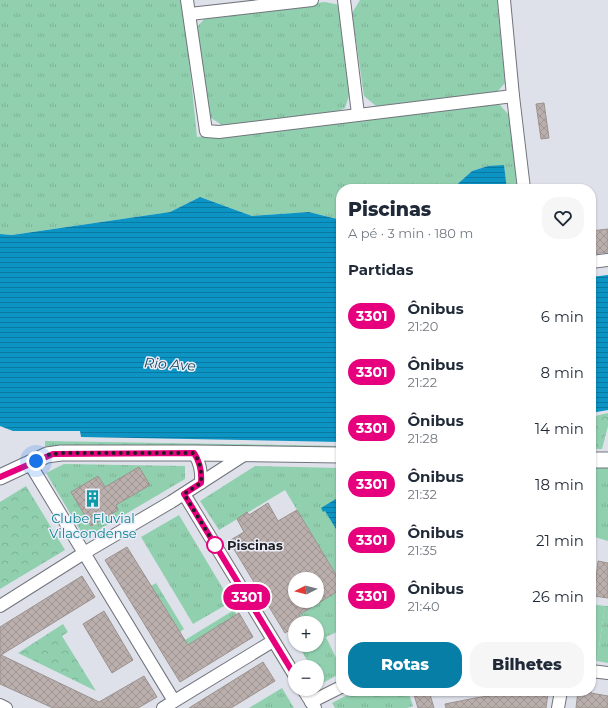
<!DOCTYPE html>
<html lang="pt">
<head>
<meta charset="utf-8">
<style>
  body { margin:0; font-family:Montserrat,sans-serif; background:#f6f6f7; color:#1f2937; height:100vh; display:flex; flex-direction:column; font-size:15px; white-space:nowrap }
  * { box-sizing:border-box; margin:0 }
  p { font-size:13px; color:#747a83 }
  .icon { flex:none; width:22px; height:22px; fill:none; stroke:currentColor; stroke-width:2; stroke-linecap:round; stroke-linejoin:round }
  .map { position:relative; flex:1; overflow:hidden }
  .sheet { position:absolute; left:336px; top:184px; width:260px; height:512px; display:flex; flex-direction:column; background:#fff; border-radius:16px; box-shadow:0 1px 3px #0004 }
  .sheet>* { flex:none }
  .badge { padding:0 8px; border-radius:13px; font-size:14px; line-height:26px }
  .needle { width:26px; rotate:264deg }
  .fabs { position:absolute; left:288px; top:572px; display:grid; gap:8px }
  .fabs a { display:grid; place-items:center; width:36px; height:36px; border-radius:50%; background:#fff; box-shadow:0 1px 3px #0004; font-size:20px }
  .you { position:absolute; width:20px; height:20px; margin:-10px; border:3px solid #fff; border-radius:50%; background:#1a73e8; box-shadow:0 0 0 6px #1a73e833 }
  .map>.badge { position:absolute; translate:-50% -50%; box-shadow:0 0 0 2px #fff }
  h2 { padding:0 12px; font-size:15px; line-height:36px }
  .round { display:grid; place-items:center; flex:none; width:42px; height:42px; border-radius:16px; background:#f6f6f7 }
  .overview { display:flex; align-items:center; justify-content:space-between; height:68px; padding:0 12px }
  h1 { font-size:19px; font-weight:800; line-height:30px }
  .action { display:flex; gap:8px; margin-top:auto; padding:8px 12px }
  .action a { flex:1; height:46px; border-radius:16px; background:#067ea5; color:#fff; font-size:16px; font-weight:800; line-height:46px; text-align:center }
  .action a+a { background:#f6f6f7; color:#1f2937 }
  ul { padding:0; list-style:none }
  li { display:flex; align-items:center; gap:12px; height:56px; padding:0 12px }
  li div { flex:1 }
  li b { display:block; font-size:15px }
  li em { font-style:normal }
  li .badge { min-width:44px; font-weight:700; text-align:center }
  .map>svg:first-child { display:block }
  .grass { fill:url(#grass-tufts) }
  .park { fill:url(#park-crowns) }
  .garden { fill:#91d0af }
  .water { fill:url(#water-rules) }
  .building { fill:url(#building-cross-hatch); stroke:#9c928f; fill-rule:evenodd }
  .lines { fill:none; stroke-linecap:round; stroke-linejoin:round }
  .minor-casing { stroke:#72747d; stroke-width:14 }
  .major-casing { stroke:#72747d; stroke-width:17 }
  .minor { stroke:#fff; stroke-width:12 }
  .major { stroke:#fff; stroke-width:15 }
  .line-casing { stroke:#fff; stroke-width:9 }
  .line { stroke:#e6007e; stroke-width:6 }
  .walk { stroke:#1e1f22; stroke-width:4; stroke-dasharray:0 7.2 }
  .stop-dot { fill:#fff; stroke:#e6007e; stroke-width:2 }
  .labels { text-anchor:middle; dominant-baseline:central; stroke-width:3; stroke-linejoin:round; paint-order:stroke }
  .culture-label { font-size:13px; fill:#0d838f; stroke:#ebeef8 }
  .stop-label { font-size:13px; font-weight:bold; fill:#1e1f22; stroke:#ebeef8; text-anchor:start }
  .water-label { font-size:14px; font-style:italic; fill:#1b4a5f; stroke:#ebeef8 }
</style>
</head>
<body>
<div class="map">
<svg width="608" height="708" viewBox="0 0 608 708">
  <defs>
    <pattern id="grass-tufts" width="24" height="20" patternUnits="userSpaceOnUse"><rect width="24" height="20" fill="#91d0af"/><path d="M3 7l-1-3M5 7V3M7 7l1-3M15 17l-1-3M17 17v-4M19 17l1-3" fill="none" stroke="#7db296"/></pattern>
    <pattern id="park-crowns" width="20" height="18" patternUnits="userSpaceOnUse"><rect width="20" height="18" fill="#91d0af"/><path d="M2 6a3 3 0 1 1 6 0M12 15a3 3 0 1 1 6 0" fill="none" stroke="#7db296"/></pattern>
    <pattern id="water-rules" width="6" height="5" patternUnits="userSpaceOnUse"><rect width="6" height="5" fill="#0c94c5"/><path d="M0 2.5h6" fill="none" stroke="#0b78a0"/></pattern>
    <pattern id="building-cross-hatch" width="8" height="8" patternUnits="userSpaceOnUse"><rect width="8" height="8" fill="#baafac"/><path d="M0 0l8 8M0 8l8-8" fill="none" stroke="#9f9694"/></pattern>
  </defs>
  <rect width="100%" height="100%" fill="#dee1ea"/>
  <g class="grass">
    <polygon points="0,0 182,0 185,19 197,137 499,104 509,115 520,189 507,189 504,166 488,166 472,171 452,189 341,189 341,220 309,212 252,216 200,197 170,212 12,235 0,234"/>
    <polygon points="360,0 497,0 505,83 497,92 376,106 364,96 352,13"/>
    <polygon points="325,2 340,5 350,93 345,108 338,111 222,125 208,116 197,27 207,16"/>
    <polygon points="45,441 341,446 341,450 64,445 45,449"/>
    <polygon points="64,464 185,466 185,479 85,538 46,473"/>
    <polygon points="255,466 341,468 341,583 285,490 219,530 200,501"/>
    <polygon points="591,467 608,467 608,541 591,536"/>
    <polygon points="179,515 231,602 193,624 141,537"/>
    <polygon points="156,583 184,629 180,632 151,586"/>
    <polygon points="341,589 341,630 326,637 341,668 341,673 321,684 317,678 317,667 311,667 298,645 317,645 317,623 302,623 299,615"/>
    <polygon points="605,606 608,606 608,663 597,661"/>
    <polygon points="234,610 237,615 188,645 185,640"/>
    <polygon points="282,688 294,708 249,708"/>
    <polygon points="355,691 408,691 413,706 407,708 335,708 332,703"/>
  </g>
  <g class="park">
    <polygon points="608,413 608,426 602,449 596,449 591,442 591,417"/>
    <polygon points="26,486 65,550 0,589 0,502"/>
    <polygon points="63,624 68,632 62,636 96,691 18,653"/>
  </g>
  <polygon class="garden" points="591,604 605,606 597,661 591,660"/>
  <g class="water">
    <polygon points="504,165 507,189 452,189 472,171 488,166"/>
    <polygon points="200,197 252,216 309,212 341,220 341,442 81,437 80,431 13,431 0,426 0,234 12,235 170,212"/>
    <polygon points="608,275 608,410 591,413 591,277"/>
    <polygon points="339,497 341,500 341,537 325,511 323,512 321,508"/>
  </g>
  <g class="building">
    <polygon points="544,103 549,138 541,139 536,104"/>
    <polygon points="608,229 608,252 591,254 591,231"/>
    <polygon points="139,467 150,485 116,505 118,510 91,526 71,492 98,476 105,487"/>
    <path d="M268 503 278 521 297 510 341 583V589L299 615 303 623H295V627L285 633 229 541 244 532 237 519 247 512 249 515ZM295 579H317V601H295Z"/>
    <polygon points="127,547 188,645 239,613 253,637 180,682 105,560"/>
    <polygon points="598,561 608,563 608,598 594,596"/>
    <polygon points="82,576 95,597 1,655 99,702 144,676 157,697 138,708 53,708 0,684 0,627"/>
    <polygon points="104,611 133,660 112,673 83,624"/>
    <polygon points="263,662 275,681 231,708 189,708"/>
    <polygon points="413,691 429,691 434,708 418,708"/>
    <polygon points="578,691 591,691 591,693 608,696 608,708 576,708"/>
    <polygon points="530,692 548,693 546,708 446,708 445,704 475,698 502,694"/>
  </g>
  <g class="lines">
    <defs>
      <g id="minor">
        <polyline points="187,0 206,131 219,132 513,96"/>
        <polyline points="344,0 358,114"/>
        <polyline points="504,0 513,96 524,189"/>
        <polyline points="190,14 312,0"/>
        <polyline points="591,262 608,260"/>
        <path d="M194 453C200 463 202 471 201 483"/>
        <polyline points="30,464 174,701"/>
        <polyline points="184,494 295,676"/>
        <polyline points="0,606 84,553 171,502 247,453"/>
        <polyline points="591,671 608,673"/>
        <polyline points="303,689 315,708"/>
        <polyline points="311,702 341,687"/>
        <polyline points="0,705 6,708"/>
        <polyline points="163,708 273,641"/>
        <polyline points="558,708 561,691"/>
      </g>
      <g id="major">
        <polyline points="591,460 608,460"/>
        <polyline points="0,477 47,455 61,453 194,453 341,455"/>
      </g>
    </defs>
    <use href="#minor" class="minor-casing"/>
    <use href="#major" class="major-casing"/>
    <use href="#minor" class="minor"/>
    <use href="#major" class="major"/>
  </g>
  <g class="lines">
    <defs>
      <path id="line" d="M0 477 53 454 194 453C200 462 202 471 201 483L184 494 295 676"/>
    </defs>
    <use href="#line" class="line-casing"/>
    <use href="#line" class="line"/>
    <path class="walk" d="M36 461 47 455 61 453H194C200 462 202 471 201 483L184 494 215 545"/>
  </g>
  <defs>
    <symbol id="building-bare" viewBox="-9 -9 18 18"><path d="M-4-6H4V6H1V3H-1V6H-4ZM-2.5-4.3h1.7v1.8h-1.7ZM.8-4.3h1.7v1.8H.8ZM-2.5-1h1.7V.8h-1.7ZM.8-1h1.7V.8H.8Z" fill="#0f9aa8" stroke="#ebeef8" stroke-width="2.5" paint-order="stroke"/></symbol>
  </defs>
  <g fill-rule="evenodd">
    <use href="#building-bare" x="80" y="486" width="25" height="25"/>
  </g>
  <circle class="stop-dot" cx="215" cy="545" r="8"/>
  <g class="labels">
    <g class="culture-label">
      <text x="93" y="518">Clube Fluvial<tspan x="93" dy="15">Vilacondense</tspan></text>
    </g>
    <g class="stop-label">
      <text x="227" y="545">Piscinas</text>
    </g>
    <g class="water-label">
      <text transform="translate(170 364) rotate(4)">Rio Ave</text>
    </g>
  </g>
</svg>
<div class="fabs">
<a><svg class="needle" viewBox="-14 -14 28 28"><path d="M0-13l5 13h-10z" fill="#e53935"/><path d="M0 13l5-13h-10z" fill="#747a83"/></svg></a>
<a>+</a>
<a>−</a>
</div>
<div class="you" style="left:36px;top:461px"></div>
<b class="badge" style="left:247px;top:597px;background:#e6007e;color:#fff">3301</b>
<section class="sheet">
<div class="overview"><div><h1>Piscinas</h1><p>A pé · 3 min · 180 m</p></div><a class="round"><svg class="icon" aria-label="heart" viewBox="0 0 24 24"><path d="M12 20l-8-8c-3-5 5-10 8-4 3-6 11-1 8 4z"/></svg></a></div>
<h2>Partidas</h2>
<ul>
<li><span class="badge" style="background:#e6007e;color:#fff">3301</span><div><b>Ônibus</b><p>21:20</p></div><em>6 min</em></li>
<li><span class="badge" style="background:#e6007e;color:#fff">3301</span><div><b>Ônibus</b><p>21:22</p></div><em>8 min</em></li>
<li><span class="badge" style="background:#e6007e;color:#fff">3301</span><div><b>Ônibus</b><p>21:28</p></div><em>14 min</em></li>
<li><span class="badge" style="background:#e6007e;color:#fff">3301</span><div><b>Ônibus</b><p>21:32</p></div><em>18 min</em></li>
<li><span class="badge" style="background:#e6007e;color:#fff">3301</span><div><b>Ônibus</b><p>21:35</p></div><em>21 min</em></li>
<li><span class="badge" style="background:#e6007e;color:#fff">3301</span><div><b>Ônibus</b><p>21:40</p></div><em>26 min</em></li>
</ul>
<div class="action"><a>Rotas</a><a>Bilhetes</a></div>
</section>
</div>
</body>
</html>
